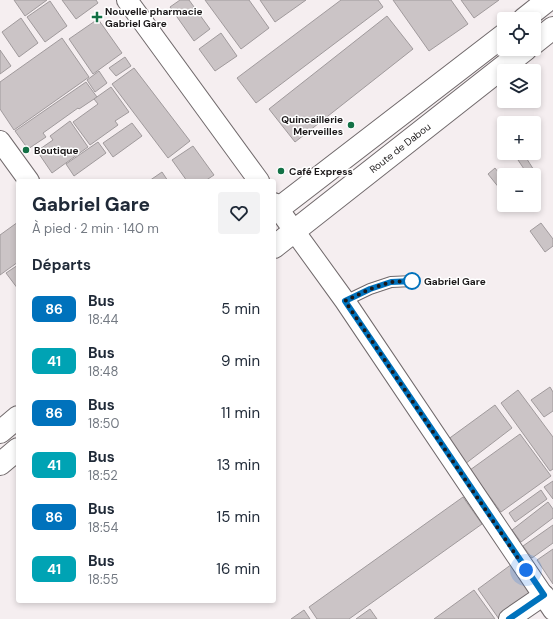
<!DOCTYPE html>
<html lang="fr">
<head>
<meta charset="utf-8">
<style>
  body { margin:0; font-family:"DM Sans",sans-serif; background:#f2f2f3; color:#1f2937; height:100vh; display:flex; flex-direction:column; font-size:15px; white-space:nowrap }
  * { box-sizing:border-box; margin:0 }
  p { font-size:13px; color:#747a83 }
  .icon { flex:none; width:22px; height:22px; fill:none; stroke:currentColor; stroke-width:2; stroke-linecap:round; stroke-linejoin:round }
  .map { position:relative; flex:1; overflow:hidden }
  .side { position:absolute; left:16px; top:179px; width:260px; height:424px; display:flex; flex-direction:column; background:#fff; border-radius:4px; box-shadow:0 2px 6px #0003 }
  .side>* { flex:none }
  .badge { padding:0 8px; border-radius:6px; font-size:14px; line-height:26px }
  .buttons { position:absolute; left:497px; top:12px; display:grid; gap:8px }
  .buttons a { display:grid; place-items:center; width:44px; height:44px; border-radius:4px; background:#fff; box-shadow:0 2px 6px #0003; font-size:20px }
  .you { position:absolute; width:20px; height:20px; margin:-10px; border:3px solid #fff; border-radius:50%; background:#1a73e8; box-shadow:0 0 0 6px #1a73e833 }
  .map>.badge { position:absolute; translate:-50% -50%; box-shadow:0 0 0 2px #fff }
  h2 { padding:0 16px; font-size:15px; line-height:36px }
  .round { display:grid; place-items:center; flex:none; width:42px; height:42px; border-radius:4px; background:#f2f2f3 }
  .summary { display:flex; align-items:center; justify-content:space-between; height:68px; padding:0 16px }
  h1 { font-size:19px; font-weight:800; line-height:30px }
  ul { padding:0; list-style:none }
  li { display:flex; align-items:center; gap:12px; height:52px; padding:0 16px }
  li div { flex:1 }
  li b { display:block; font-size:15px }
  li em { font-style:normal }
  li .badge { min-width:44px; font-weight:700; text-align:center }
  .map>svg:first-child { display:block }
  .building { fill:#cbc4c6; stroke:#a09a9c }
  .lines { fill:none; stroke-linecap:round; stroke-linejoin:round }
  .service-casing { stroke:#70696b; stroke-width:12 }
  .minor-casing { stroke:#70696b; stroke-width:22 }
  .tertiary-casing { stroke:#70696b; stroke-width:24 }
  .service { stroke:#fff; stroke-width:10 }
  .minor { stroke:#fff; stroke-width:20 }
  .tertiary { stroke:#fff; stroke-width:22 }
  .line-casing { stroke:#fff; stroke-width:9 }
  .line { stroke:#0072bc; stroke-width:6 }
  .walk { stroke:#1c191a; stroke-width:4; stroke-dasharray:0 7.2 }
  .poi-dot { fill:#137146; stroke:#fff; stroke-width:1.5 }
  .stop-dot { fill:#fff; stroke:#0072bc; stroke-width:2 }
  .labels { text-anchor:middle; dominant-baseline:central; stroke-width:3; stroke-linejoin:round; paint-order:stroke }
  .poi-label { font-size:10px; font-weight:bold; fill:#1c191a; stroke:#fff; text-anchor:start }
  .street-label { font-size:10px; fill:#1c191a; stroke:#fff }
  .stop-label { font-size:10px; font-weight:bold; fill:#1c191a; stroke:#fff; text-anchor:start }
</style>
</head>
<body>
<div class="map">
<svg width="553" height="619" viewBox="0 0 553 619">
  <rect width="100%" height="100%" fill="#f5eef0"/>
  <g class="building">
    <polygon points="14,0 47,0 25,16"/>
    <polygon points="62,0 96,0 98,3 76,19"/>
    <polygon points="180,0 189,0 210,29 194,41 170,7"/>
    <polygon points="205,0 249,0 269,28 241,49"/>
    <polygon points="260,0 306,0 275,22"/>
    <polygon points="341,0 378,0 383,7 256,103 237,78"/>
    <polygon points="393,0 451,0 468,24 429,51"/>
    <polygon points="461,0 499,0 474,18"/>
    <polygon points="50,1 67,26 45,42 27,17"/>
    <polygon points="387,16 413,49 295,142 269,109"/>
    <polygon points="21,18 38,43 19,57 2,32"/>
    <polygon points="98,19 122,53 93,74 69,39"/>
    <polygon points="221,33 237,56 215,71 199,49"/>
    <polygon points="62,38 89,77 14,130 0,109 0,82"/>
    <polygon points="0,50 11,66 0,74"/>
    <polygon points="125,57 131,66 116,76 109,68"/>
    <polygon points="134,68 190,141 168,158 112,84"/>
    <polygon points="99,71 107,83 95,92 87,80"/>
    <polygon points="86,82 97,97 79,109 78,108 43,133 46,137 28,149 15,131"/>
    <polygon points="111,87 129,112 115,121 118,125 90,145 73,122 98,104 94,99"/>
    <polygon points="70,121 88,147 52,173 37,151 53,140 50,136"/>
    <polygon points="132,123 142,136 113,157 103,143"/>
    <polygon points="98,142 106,153 74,176 66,164"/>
    <polygon points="193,146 214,175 205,181 187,181 172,160"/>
    <polygon points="525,156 537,175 534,177 534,175 528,175 518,160"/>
    <polygon points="495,168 504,180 504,194 488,174"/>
    <polygon points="162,172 168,181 149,181"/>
    <polygon points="18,222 18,262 0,275 0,235"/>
    <polygon points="541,223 553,239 553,246 545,252 530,231"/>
    <polygon points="18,265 18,289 6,273"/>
    <polygon points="550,387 553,392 553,411 544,417 531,400"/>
    <polygon points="518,390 553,437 553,469 550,471 501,403"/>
    <polygon points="495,405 512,428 465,464 447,440"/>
    <polygon points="520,434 551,476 501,512 470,470"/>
    <polygon points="553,481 553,499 544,487"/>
    <polygon points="541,490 547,499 515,522 509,513"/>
    <polygon points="463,497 482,524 349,619 317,619 309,607"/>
    <polygon points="548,502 553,509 553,518 521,542 512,530"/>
    <polygon points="553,525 553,543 532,558 523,546"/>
    <polygon points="553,549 553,584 537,560"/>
    <polygon points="512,564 535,596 504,619 499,619 478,589"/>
    <polygon points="474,590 495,619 434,619"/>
    <polygon points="370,609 377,619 356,619"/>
    <polygon points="304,610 310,619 291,619"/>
  </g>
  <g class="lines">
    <defs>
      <polyline id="service" points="345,301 370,289 391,282 413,281"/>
      <g id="minor">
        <polyline points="127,0 259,181"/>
        <polyline points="0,141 29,181"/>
        <polyline points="274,203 345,301 553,610"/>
        <polyline points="509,619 544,595"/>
      </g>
      <g id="tertiary">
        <polyline points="524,19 548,0"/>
        <polyline points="534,43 553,28"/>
        <polyline points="274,212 504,35"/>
        <polyline points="274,247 526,49"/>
        <polyline points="0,432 18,417"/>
        <polyline points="0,464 18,449"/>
      </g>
    </defs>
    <use href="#service" class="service-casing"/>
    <use href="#minor" class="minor-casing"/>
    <use href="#tertiary" class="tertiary-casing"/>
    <use href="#service" class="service"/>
    <use href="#minor" class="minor"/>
    <use href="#tertiary" class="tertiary"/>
  </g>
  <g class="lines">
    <defs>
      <polyline id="line" points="413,281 391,282 370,289 345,301 544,595 509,619"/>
    </defs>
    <use href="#line" class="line-casing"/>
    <use href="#line" class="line"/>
    <polyline class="walk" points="412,281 413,281 391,282 370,289 345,301 526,570"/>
  </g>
  <g class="poi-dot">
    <path d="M95 11h4v4h4v4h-4v4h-4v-4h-4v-4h4z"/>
    <circle cx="351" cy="125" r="4"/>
    <circle cx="26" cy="150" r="4"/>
    <circle cx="281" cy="171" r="4"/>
  </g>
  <circle class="stop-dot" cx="412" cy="281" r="8"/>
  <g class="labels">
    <g class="poi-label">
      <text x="105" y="11">Nouvelle pharmacie<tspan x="105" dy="12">Gabriel Gare</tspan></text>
      <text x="343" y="119" text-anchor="end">Quincaillerie<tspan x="343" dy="12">Merveilles</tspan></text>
      <text x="34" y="150">Boutique</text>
      <text x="289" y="171">Café Express</text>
    </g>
    <g class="street-label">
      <text transform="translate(400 148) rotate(-38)">Route de Dabou</text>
    </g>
    <g class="stop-label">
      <text x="424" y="281">Gabriel Gare</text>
    </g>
  </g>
</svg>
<div class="buttons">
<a><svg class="icon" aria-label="locate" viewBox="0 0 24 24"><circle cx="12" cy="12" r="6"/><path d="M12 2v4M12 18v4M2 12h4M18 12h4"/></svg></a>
<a><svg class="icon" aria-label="layers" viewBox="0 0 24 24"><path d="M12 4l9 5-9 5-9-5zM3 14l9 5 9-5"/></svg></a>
<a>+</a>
<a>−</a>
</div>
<div class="you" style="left:526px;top:570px"></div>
<section class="side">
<div class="summary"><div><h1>Gabriel Gare</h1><p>À pied · 2 min · 140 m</p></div><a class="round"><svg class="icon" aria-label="heart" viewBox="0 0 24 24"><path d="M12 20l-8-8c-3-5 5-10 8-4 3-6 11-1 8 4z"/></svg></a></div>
<h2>Départs</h2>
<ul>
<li><span class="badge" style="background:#0072bc;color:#fff">86</span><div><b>Bus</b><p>18:44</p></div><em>5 min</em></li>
<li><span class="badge" style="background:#00a3b4;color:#fff">41</span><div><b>Bus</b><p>18:48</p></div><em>9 min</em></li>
<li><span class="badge" style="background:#0072bc;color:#fff">86</span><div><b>Bus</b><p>18:50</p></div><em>11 min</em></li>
<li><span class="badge" style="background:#00a3b4;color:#fff">41</span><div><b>Bus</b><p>18:52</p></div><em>13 min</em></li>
<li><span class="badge" style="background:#0072bc;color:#fff">86</span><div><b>Bus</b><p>18:54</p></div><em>15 min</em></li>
<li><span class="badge" style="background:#00a3b4;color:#fff">41</span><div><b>Bus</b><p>18:55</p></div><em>16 min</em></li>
</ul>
</section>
</div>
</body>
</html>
